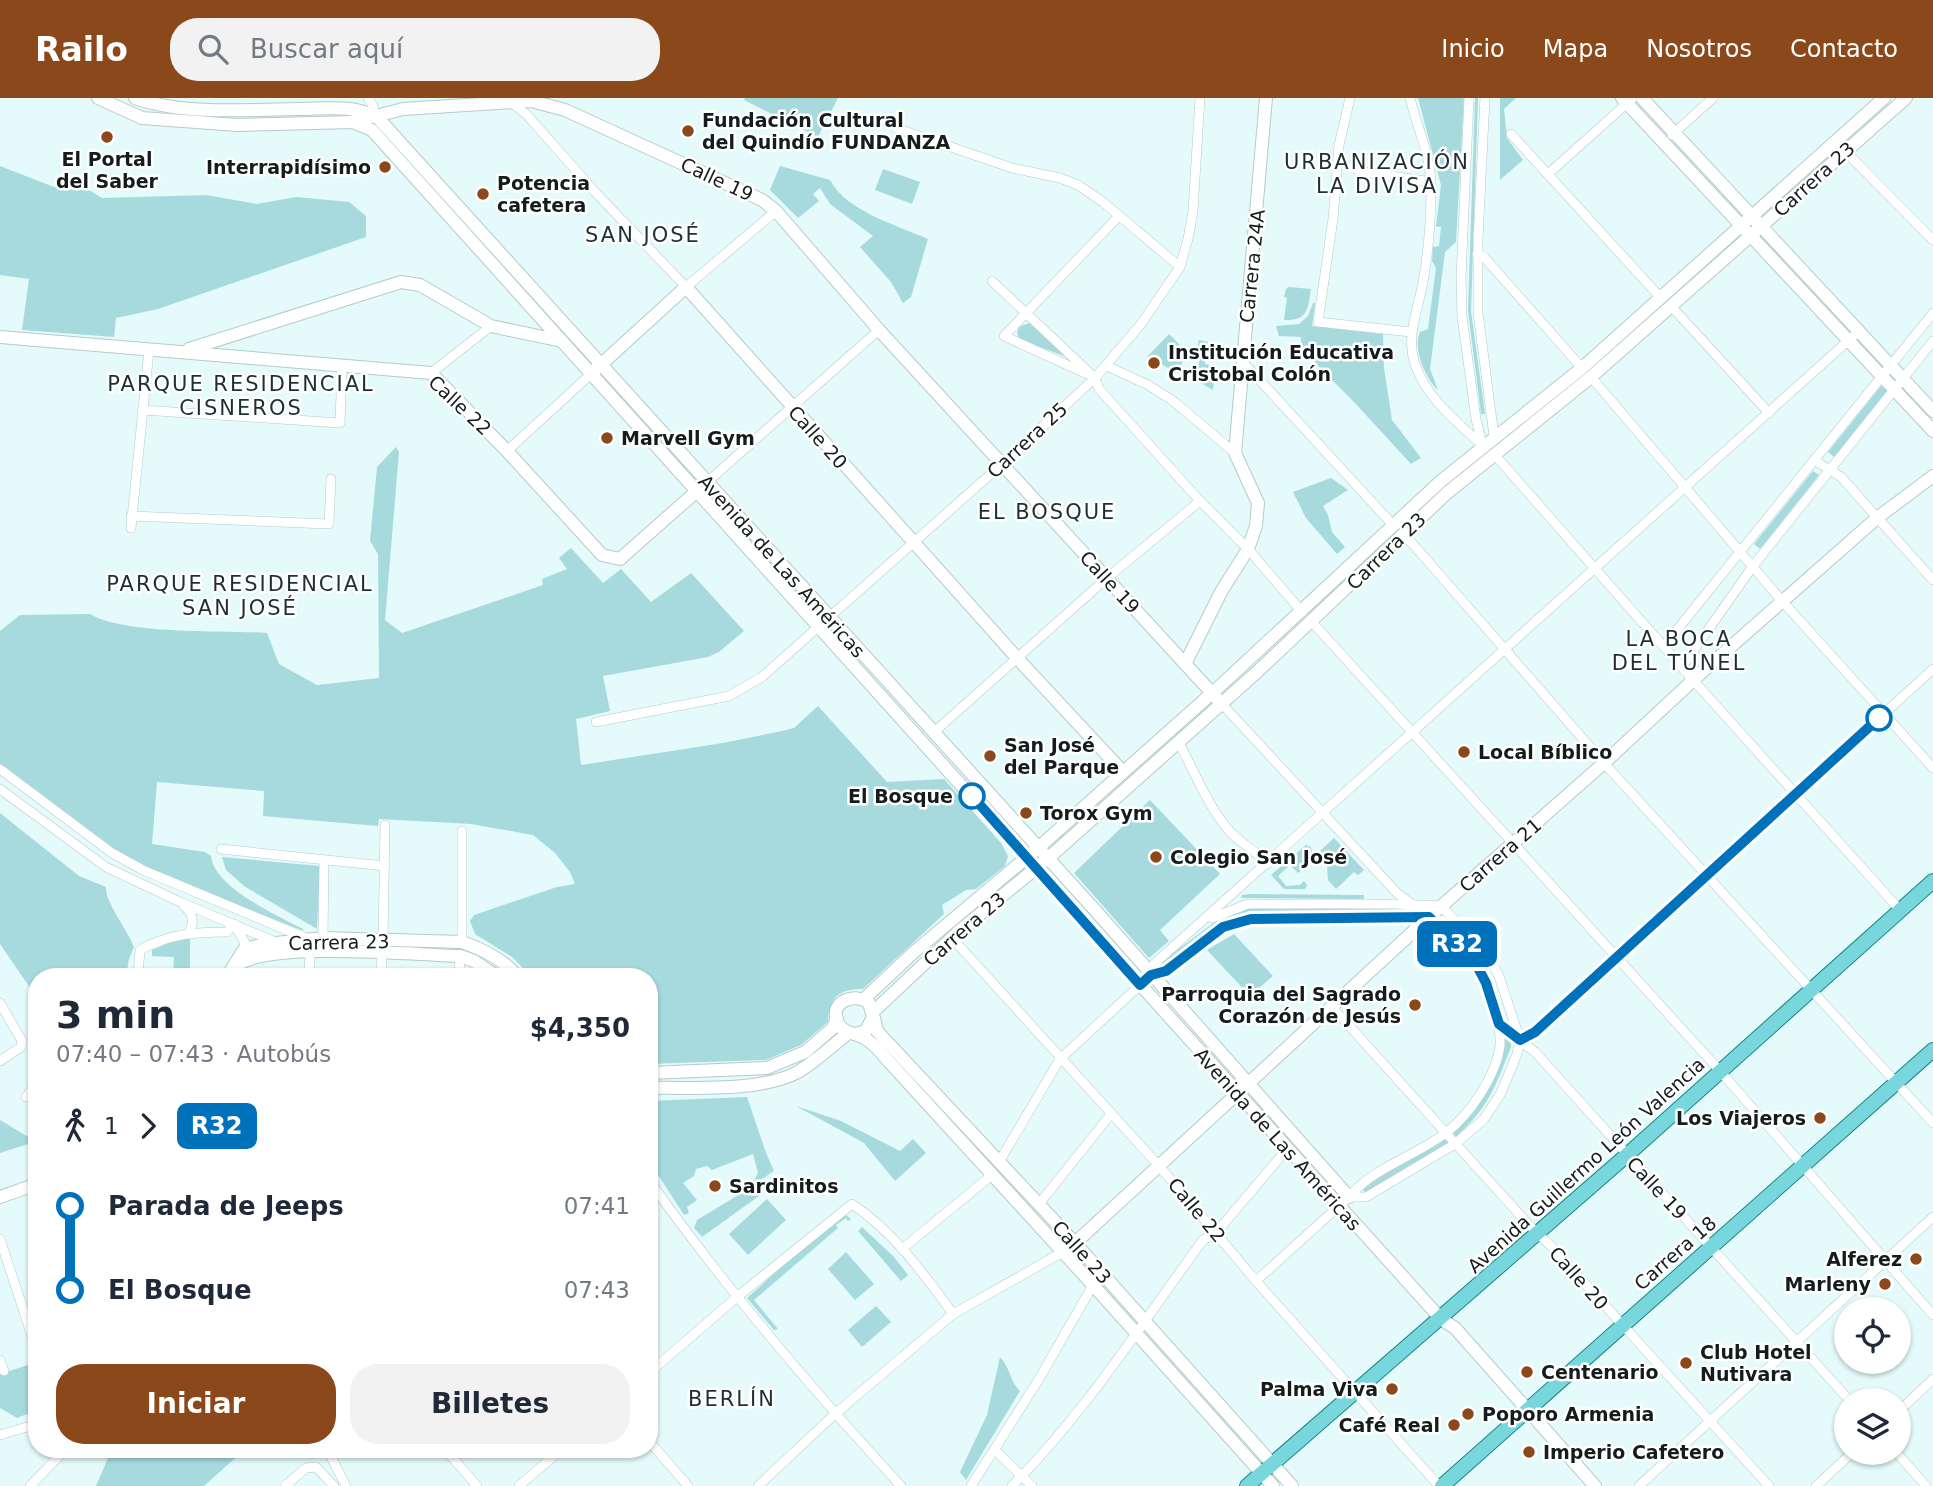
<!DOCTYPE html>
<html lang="es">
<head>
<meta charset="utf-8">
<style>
  body { margin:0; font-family:"DejaVu Sans",sans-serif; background:#f2f2f3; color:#1f2937; height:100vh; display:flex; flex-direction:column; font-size:26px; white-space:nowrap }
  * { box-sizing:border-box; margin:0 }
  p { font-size:23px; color:#747a83 }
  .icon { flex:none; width:38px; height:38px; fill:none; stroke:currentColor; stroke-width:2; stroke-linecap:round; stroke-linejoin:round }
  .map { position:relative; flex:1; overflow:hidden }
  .details { position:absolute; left:28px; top:870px; width:630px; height:490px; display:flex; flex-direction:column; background:#fff; border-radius:28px; box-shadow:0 2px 5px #0004 }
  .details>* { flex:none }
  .badge { padding:0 14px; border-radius:10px; font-size:24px; line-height:46px }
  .fabs { position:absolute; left:1834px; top:1199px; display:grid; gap:14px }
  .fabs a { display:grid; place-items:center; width:77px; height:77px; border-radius:50%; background:#fff; box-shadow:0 2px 5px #0004; font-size:35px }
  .map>.badge { position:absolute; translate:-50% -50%; box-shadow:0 0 0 4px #fff }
  .legs { display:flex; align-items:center; gap:10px; height:77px; padding:0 28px; font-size:23px }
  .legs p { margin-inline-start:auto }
  .summary { display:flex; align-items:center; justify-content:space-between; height:119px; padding:0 28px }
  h1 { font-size:38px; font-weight:600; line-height:52px }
  .action { display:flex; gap:14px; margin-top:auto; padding:14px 28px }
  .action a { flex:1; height:80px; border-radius:28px; background:#8b481a; color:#fff; font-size:28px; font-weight:600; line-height:80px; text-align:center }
  .action a+a { background:#f2f2f3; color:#1f2937 }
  ul { padding:0 28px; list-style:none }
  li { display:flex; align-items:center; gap:24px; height:84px; font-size:26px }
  li i { display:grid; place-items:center; width:10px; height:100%; margin:0 9px; background:currentColor }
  li i::after { content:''; width:18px; height:18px; margin:-9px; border:5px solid; border-radius:50%; background:#fff }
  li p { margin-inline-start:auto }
  li:first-child i { background:linear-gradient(#0000 50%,currentColor 0) }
  li:last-child i { background:linear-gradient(currentColor 50%,#0000 0) }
  header { display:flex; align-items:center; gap:42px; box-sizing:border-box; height:98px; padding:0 35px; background:#8b481a; color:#fff }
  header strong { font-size:33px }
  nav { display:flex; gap:38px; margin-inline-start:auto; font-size:24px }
  .search { width:490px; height:63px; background:#f2f2f3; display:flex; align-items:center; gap:18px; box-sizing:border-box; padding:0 24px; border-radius:28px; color:#747a83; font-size:26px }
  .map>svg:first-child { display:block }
  .green { fill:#a7dadd }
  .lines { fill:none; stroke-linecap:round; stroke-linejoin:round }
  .minor-casing { stroke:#b5cacb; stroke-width:10 }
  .tertiary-casing { stroke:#b5cacb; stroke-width:14 }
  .secondary-casing { stroke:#b5cacb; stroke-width:14 }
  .primary-casing { stroke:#1a8489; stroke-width:16 }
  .minor { stroke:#fff; stroke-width:9 }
  .tertiary { stroke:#fff; stroke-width:12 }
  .secondary { stroke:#fff; stroke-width:12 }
  .primary { stroke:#78d7dc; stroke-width:14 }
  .line-1-casing { stroke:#fff; stroke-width:16 }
  .line-1 { stroke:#0072bc; stroke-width:10 }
  .poi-dot { fill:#8b481a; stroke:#fff; stroke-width:2.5 }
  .stop-1-dot { fill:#fff; stroke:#0072bc; stroke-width:3.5 }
  .labels { text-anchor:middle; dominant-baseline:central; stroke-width:5; stroke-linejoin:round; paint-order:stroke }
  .poi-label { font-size:19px; font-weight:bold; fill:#141c1c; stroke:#fff; text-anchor:start }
  .street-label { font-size:19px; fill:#141c1c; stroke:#fff }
  .stop-label { font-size:19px; font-weight:bold; fill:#141c1c; stroke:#fff; text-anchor:end }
  .neighbourhood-label { font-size:21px; letter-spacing:2px; fill:#1e2f30; stroke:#fff }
</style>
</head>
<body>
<header>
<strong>Railo</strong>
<div class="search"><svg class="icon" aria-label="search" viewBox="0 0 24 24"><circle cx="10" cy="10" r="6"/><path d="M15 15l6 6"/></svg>Buscar aquí</div>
<nav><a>Inicio</a><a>Mapa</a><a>Nosotros</a><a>Contacto</a></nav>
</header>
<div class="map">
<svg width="1933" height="1388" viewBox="0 0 1933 1388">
  <rect width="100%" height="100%" fill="#e4fafb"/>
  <g class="green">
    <polygon points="745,0 838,0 818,39 744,2"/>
    <path d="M1418 0H1464L1456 144 1445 154 1430 271 1438 292C1426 281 1412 250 1420 234L1428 231 1436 170 1432 163 1433 149 1439 148 1441 129 1436 128 1441 87Z"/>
    <polygon points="1475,0 1478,0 1471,213 1485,316 1481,316 1468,213"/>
    <polygon points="1500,0 1516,0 1504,11 1507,40 1523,62 1500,82"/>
    <polygon points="0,68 54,89 74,83 102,100 206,97 257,106 296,99 349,104 366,118 366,139 158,211 116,220 114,239 22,232 29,181 0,177"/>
    <path d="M780 68 830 82C846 113 896 127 928 141L911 199 903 205 891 184 860 149 873 138 830 106 820 90 813 96 819 103 798 120 770 92Z"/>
    <polygon points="883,71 920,84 912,106 875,92"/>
    <path d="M1289 189 1311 191C1308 211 1308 223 1284 222L1287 200 1284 199 1286 191Z"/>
    <polygon points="1313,205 1315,205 1312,228 1383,236 1384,270 1392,322 1421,360 1411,366 1355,305 1301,251 1301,239 1279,238 1276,228 1299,226 1308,218"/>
    <polygon points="1029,225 1064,256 1064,258 1021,242 1017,236 1019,229"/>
    <polygon points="1169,236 1186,253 1196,256 1199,242 1208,244 1205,266 1216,268 1213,292 1194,281 1200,262 1185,257 1178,275 1147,259"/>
    <polygon points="1881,288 1887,293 1834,359 1828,354"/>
    <path d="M396 349 399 354 385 522 402 535 543 487 542 481 567 471 559 460 571 450 603 485 621 471 651 504 691 475 744 533 719 554 708 559 603 578 610 613 576 621 581 667 723 645 782 633 794 630 818 608 887 684 944 681 1001 745 1008 758 1005 768 976 791 966 792 942 807 944 816 863 891C839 891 829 899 828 924L801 947 766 962 649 966V878H531L512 859 475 836 470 823 474 817 557 789 575 786 570 774 555 755 533 737 471 726 379 721 378 728 263 718 264 693 157 684 152 746 205 754 211 758C214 790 279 818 305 832H301L136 766 93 737 0 666V533L20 517 90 516C125 537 223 532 267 535L279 566 317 587 379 580 378 456 370 443 377 369Z"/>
    <polygon points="1813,373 1819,377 1760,451 1754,446"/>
    <polygon points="1331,380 1348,392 1323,408 1328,417 1332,434 1345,449 1337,456 1306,420 1293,394"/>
    <polygon points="1150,702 1220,776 1160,832 1169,843 1149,860 1074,775"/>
    <path d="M0 715 79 778 106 789C105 804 127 831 134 849L129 861 126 878H37V900L0 846Z"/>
    <polygon points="1334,740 1364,772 1358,777 1354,774 1336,791 1328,782 1327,767 1320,759 1320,753"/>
    <polygon points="1306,747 1311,749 1313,762 1298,775 1290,767 1278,778 1286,788 1300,787 1304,783 1307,787 1305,791 1284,791 1271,777"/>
    <polygon points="222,759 320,768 317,831 244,788 226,772"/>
    <polygon points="1251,796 1364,797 1364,801 1241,800 1242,797"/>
    <polygon points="1413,809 1413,815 1250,815 1221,825 1164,870 1160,865 1220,820 1249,810"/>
    <polygon points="1234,836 1273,878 1250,898 1207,852"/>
    <polygon points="182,840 190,840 190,878 173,878 174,859 152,858 152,852"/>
    <path d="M1503 937 1511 945V949C1495 990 1489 1008 1456 1039L1452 1035 1473 1015 1489 988Z"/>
    <polygon points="747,999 766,1055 774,1073 750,1089 763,1095 702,1139 694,1130 697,1122 750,1090 758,1075 753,1056 712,1072 707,1068 696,1071 694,1078 683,1085 697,1102 687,1109 689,1115 684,1117 649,1063 649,1003"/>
    <polygon points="796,1008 841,1023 900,1053 913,1041 926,1055 895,1083 864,1045"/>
    <polygon points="0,1022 30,1040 37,1037 37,1043 0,1055"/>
    <polygon points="1446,1039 1449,1044 1365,1095 1362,1089"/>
    <polygon points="767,1101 786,1122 748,1157 729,1136"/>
    <polygon points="846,1117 851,1121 848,1123 846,1120 836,1127 838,1130 754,1202 778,1231 774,1232 747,1200 836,1120"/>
    <polygon points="862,1129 894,1159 908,1177 901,1183 858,1133"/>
    <polygon points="846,1154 874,1186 855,1202 828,1171"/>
    <polygon points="876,1208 891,1224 862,1249 848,1232"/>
    <path d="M1000 1259C1010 1269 1010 1284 1020 1293L966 1382 960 1374 987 1317Z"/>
    <polygon points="37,1264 37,1312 17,1320 0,1310 0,1276"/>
    <polygon points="127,1351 255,1351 234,1361 204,1388 96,1388 108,1360"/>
  </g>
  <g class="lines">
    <defs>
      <g id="minor">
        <polyline points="368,0 373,8 374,18"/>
        <polyline points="1350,0 1339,47 1333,121 1318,224 1411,234"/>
        <path d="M1410 0C1416 25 1432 63 1431 88 1431 117 1429 149 1424 178 1420 207 1405 237 1415 266 1426 300 1457 324 1482 347"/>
        <polyline points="1469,0 1461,179 1462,219 1476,321 1482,346"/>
        <polyline points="1485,0 1478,140 1478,215 1494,338"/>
        <polyline points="512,5 527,17 595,94 686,189 776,113"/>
        <polyline points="896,30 1012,70 1060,80 1078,87 1103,104 1180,169"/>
        <polyline points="1511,36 1660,199"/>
        <polyline points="1672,37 1713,0"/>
        <polyline points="1845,53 1933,142"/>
        <polyline points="1358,73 1431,84"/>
        <polyline points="1548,76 1633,0"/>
        <polyline points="1477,156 1484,159 1582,270"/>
        <polyline points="992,183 1095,280 1099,291 1200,403 1248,451 1302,514"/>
        <polyline points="1671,208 1769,315"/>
        <polyline points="1242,263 1393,427"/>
        <polyline points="1107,268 1148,287 1172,302 1235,355"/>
        <polyline points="431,275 491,228"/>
        <polyline points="1087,276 1004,238 1118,119"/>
        <polyline points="1591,279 1782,503 1933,670"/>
        <polyline points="142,312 340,325 342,268"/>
        <polyline points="507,353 592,275"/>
        <polyline points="1494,356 1693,582 1900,812"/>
        <polyline points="1814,362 1841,379 1933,482"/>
        <polyline points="705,386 879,232"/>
        <polyline points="131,418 329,426 331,381"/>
        <polyline points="131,430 149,252"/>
        <polyline points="1404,436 1604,665 1933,1025"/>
        <polyline points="1312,524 1720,973 1933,1217"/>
        <polyline points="1664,548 1933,215"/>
        <polyline points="1682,569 1753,468 1933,243"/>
        <path d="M1221 605 1397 795C1420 812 1457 840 1474 862 1481 872 1486 885 1490 896 1496 913 1501 930 1500 948 1496 978 1470 1016 1447 1034 1416 1058 1374 1069 1349 1099L1256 1183"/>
        <polyline points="596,624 729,598 762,579 1002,366 1095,280 1141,226 1180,169 1188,141 1193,113 1200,0"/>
        <polyline points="933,635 1107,480 1200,403"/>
        <path d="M1178 643C1193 671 1206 704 1226 729 1237 744 1255 751 1267 766"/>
        <polyline points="0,671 112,755 145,773 306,840"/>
        <polyline points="0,691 106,769 180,804 278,845"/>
        <polyline points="221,751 385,768"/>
        <path d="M184 808C193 816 195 824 189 834"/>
        <polyline points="1212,820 1248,806 1395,806 1441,808 1486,854 1499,878 1520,942 1517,956 1501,995 1484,1021 1455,1046 1366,1099 1349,1099"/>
        <polyline points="323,840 324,763"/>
        <polyline points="952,840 1160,1069 1256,1183 1439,1388"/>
        <polyline points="383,842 385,727"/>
        <polyline points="462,844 462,733"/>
        <polyline points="305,853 310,854 309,878"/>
        <polyline points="1151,877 1166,873 1223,829 1251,821 1429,819"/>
        <path d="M138 878 140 852C168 836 196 834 227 834L234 826 245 845 243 853"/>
        <polyline points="381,878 382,856"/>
        <polyline points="459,878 460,858"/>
        <polyline points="0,905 22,943 21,949 0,963"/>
        <polyline points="1333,910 1529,1127 1549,1146 1769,1388"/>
        <polyline points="1499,926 1535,954 1849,1302"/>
        <polyline points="1520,942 1535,934 1933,571"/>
        <polyline points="26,999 37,985"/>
        <polyline points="999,1064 1060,961 1151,877 1154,866 1859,233"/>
        <path d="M649 1082C725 1190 812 1291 901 1388"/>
        <polyline points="1039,1106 1111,1016"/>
        <polyline points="0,1141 37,1253"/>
        <polyline points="902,1151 992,1077"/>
        <polyline points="0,1262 4,1273"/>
        <path d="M649 1275 737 1199 852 1106C893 1133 924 1176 953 1216"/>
        <polyline points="1899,1313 1933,1281"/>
        <polyline points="0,1337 37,1326"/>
        <polyline points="649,1343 688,1388"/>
        <polyline points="327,1351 346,1388"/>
        <polyline points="445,1351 477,1388"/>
        <polyline points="995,1352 1032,1388"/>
        <polyline points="1896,1354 1926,1388"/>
        <polyline points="30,1388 66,1351"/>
        <polyline points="285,1388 306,1370 316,1369 334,1388"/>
        <polyline points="519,1388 562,1351"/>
        <polyline points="758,1388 835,1316 953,1216 1063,1154"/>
        <polyline points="971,1388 1039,1281 1093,1187"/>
        <path d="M1012 1388C1086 1314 1142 1225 1203 1142L1216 1135 1287 1051"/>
        <polyline points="1639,1388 1933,1119"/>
        <polyline points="1816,1388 1853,1354"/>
      </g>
      <g id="tertiary">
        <polyline points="1622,0 1933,333"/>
        <polyline points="1642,0 1933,313"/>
        <polyline points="353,24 403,11 531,3 565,12 762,102 776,113 879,232 1221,605"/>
        <polyline points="0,239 431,275 507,353 602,457 620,461 697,393"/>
        <polyline points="189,251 401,184 420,187 491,228 562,243"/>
        <polyline points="595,272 686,189 1017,560 1123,674"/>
        <polyline points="1185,566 1221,494 1248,451 1256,428 1258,405 1235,355 1266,0"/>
        <path d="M235 869C264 842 416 857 460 858L474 863 496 878"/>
        <path d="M229 878 230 874 243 853 252 849 276 845 323 840 462 844C482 851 503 861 517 878"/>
        <polyline points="649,975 767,970 805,954 833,930 837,921"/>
        <path d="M649 990C693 989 758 994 796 975 815 964 831 949 848 935"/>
        <polyline points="0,1099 37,1086"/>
        <polyline points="1075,1145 1429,819 1604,665 1702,574 1877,420 1933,378"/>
        <polyline points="1441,1221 1455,1230 1595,1388"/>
      </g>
      <g id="secondary">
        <polyline points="98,0 142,20 237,27 353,24 372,32 1441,1221"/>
        <path d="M135 0C183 17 247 12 298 11 325 11 353 6 378 20L1094 811 1349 1099"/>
        <polyline points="864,901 914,854 1038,750 1220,588 1441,383 1582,270 1884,0"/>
        <polyline points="873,914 957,835 1053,756 1257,574 1447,395 1591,279 1906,0"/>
        <polyline points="874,920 877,933 1075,1145 1292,1388"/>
        <path d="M855 936 866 933 873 919 869 905C855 894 830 903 837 923 842 936 854 934 864 940 875 945 883 958 892 967L1093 1187 1273 1388"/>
      </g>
      <g id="primary">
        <polyline points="1247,1388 1627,1057 1933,783"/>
        <polyline points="1442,1388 1933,952"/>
      </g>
    </defs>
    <use href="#minor" class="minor-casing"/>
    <use href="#tertiary" class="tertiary-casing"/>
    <use href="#secondary" class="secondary-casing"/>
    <use href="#primary" class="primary-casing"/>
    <use href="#minor" class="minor"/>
    <use href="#tertiary" class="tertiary"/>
    <use href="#secondary" class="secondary"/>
    <use href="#primary" class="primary"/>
  </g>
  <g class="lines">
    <defs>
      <polyline id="line-1" points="972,698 1140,887 1151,877 1166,873 1223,829 1251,821 1429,819 1474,862 1486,885 1499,926 1520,942 1535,934 1879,620"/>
    </defs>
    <use href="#line-1" class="line-1-casing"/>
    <use href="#line-1" class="line-1"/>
  </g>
  <g class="poi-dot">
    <circle cx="688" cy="33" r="7"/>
    <circle cx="107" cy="39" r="7"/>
    <circle cx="385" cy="69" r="7"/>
    <circle cx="483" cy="96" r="7"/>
    <circle cx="1154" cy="265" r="7"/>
    <circle cx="607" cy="340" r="7"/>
    <circle cx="1464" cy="654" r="7"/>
    <circle cx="990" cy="658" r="7"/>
    <circle cx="1026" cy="715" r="7"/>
    <circle cx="1156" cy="759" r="7"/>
    <circle cx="1415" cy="907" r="7"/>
    <circle cx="1820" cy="1020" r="7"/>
    <circle cx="715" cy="1088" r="7"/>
    <circle cx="1916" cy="1161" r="7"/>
    <circle cx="1885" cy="1186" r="7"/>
    <circle cx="1686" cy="1265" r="7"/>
    <circle cx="1527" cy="1274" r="7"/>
    <circle cx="1392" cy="1291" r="7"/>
    <circle cx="1468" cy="1316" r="7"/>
    <circle cx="1454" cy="1327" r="7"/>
    <circle cx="1529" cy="1354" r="7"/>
  </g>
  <g class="stop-1-dot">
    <circle cx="1879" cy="620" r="12"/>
    <circle cx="972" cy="698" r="12"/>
  </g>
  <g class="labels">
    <g class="poi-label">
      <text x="702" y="22">Fundación Cultural<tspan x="702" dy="22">del Quindío FUNDANZA</tspan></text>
      <text x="107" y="61" text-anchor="middle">El Portal<tspan x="107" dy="22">del Saber</tspan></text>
      <text x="371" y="69" text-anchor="end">Interrapidísimo</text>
      <text x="497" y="85">Potencia<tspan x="497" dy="22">cafetera</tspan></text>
      <text x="1168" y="254">Institución Educativa<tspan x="1168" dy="22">Cristobal Colón</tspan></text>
      <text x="621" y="340">Marvell Gym</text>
      <text x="1004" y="647">San José<tspan x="1004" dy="22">del Parque</tspan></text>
      <text x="1478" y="654">Local Bíblico</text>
      <text x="1040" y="715">Torox Gym</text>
      <text x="1170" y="759">Colegio San José</text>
      <text x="1401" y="896" text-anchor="end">Parroquia del Sagrado<tspan x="1401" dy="22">Corazón de Jesús</tspan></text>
      <text x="1806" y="1020" text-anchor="end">Los Viajeros</text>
      <text x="729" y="1088">Sardinitos</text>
      <text x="1902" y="1161" text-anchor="end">Alferez</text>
      <text x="1871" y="1186" text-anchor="end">Marleny</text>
      <text x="1700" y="1254">Club Hotel<tspan x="1700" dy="22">Nutivara</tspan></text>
      <text x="1541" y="1274">Centenario</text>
      <text x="1378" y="1291" text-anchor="end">Palma Viva</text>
      <text x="1482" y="1316">Poporo Armenia</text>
      <text x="1440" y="1327" text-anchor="end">Café Real</text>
      <text x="1543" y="1354">Imperio Cafetero</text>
    </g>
    <g class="street-label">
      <text transform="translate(717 81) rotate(25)">Calle 19</text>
      <text transform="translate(1814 81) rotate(-42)">Carrera 23</text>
      <text transform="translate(1252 168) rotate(-84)">Carrera 24A</text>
      <text transform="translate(460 307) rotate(43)">Calle 22</text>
      <text transform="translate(818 339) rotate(48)">Calle 20</text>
      <text transform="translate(1027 342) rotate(-43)">Carrera 25</text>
      <text transform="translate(1386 453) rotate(-44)">Carrera 23</text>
      <text transform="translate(782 468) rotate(48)">Avenida de Las Américas</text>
      <text transform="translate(1110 484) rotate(47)">Calle 19</text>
      <text transform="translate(1500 757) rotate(-41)">Carrera 21</text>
      <text transform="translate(964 831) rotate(-41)">Carrera 23</text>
      <text transform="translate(339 844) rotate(-1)">Carrera 23</text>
      <text transform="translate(1278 1041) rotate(48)">Avenida de Las Américas</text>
      <text transform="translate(1586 1067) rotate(-42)">Avenida Guillermo León Valencia</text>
      <text transform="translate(1657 1090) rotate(47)">Calle 19</text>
      <text transform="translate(1197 1112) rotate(50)">Calle 22</text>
      <text transform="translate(1082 1154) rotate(48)">Calle 23</text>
      <text transform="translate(1675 1155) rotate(-41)">Carrera 18</text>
      <text transform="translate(1579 1180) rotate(48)">Calle 20</text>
    </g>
    <g class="stop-label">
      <text x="953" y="698">El Bosque</text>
    </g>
    <g class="neighbourhood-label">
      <text x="1377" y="64">URBANIZACIÓN<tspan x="1377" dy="24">LA DIVISA</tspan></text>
      <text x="643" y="137">SAN JOSÉ</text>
      <text x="241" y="286">PARQUE RESIDENCIAL<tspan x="241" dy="24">CISNEROS</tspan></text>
      <text x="1047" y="414">EL BOSQUE</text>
      <text x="240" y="486">PARQUE RESIDENCIAL<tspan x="240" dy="24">SAN JOSÉ</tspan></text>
      <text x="1679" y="541">LA BOCA<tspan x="1679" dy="24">DEL TÚNEL</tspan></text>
      <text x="732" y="1301">BERLÍN</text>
    </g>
  </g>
</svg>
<div class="fabs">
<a><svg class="icon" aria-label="locate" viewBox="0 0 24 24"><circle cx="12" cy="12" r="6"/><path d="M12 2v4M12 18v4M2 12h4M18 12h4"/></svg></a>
<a><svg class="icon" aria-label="layers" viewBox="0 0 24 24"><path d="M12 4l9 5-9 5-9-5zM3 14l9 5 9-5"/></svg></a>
</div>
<b class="badge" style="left:1457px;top:846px;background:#0072bc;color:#fff">R32</b>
<section class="details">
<div class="summary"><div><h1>3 min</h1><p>07:40 – 07:43 · Autobús</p></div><b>$4,350</b></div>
<div class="legs"><svg class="icon" aria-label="walk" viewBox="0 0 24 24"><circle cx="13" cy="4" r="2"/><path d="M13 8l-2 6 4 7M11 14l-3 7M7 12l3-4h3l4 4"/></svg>1<svg class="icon" aria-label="forward" viewBox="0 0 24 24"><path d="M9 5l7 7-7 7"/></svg><b class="badge" style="background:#0072bc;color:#fff">R32</b></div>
<ul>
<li><i style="color:#0072bc"></i><b>Parada de Jeeps</b><p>07:41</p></li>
<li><i style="color:#0072bc"></i><b>El Bosque</b><p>07:43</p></li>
</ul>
<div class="action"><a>Iniciar</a><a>Billetes</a></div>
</section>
</div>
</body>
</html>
